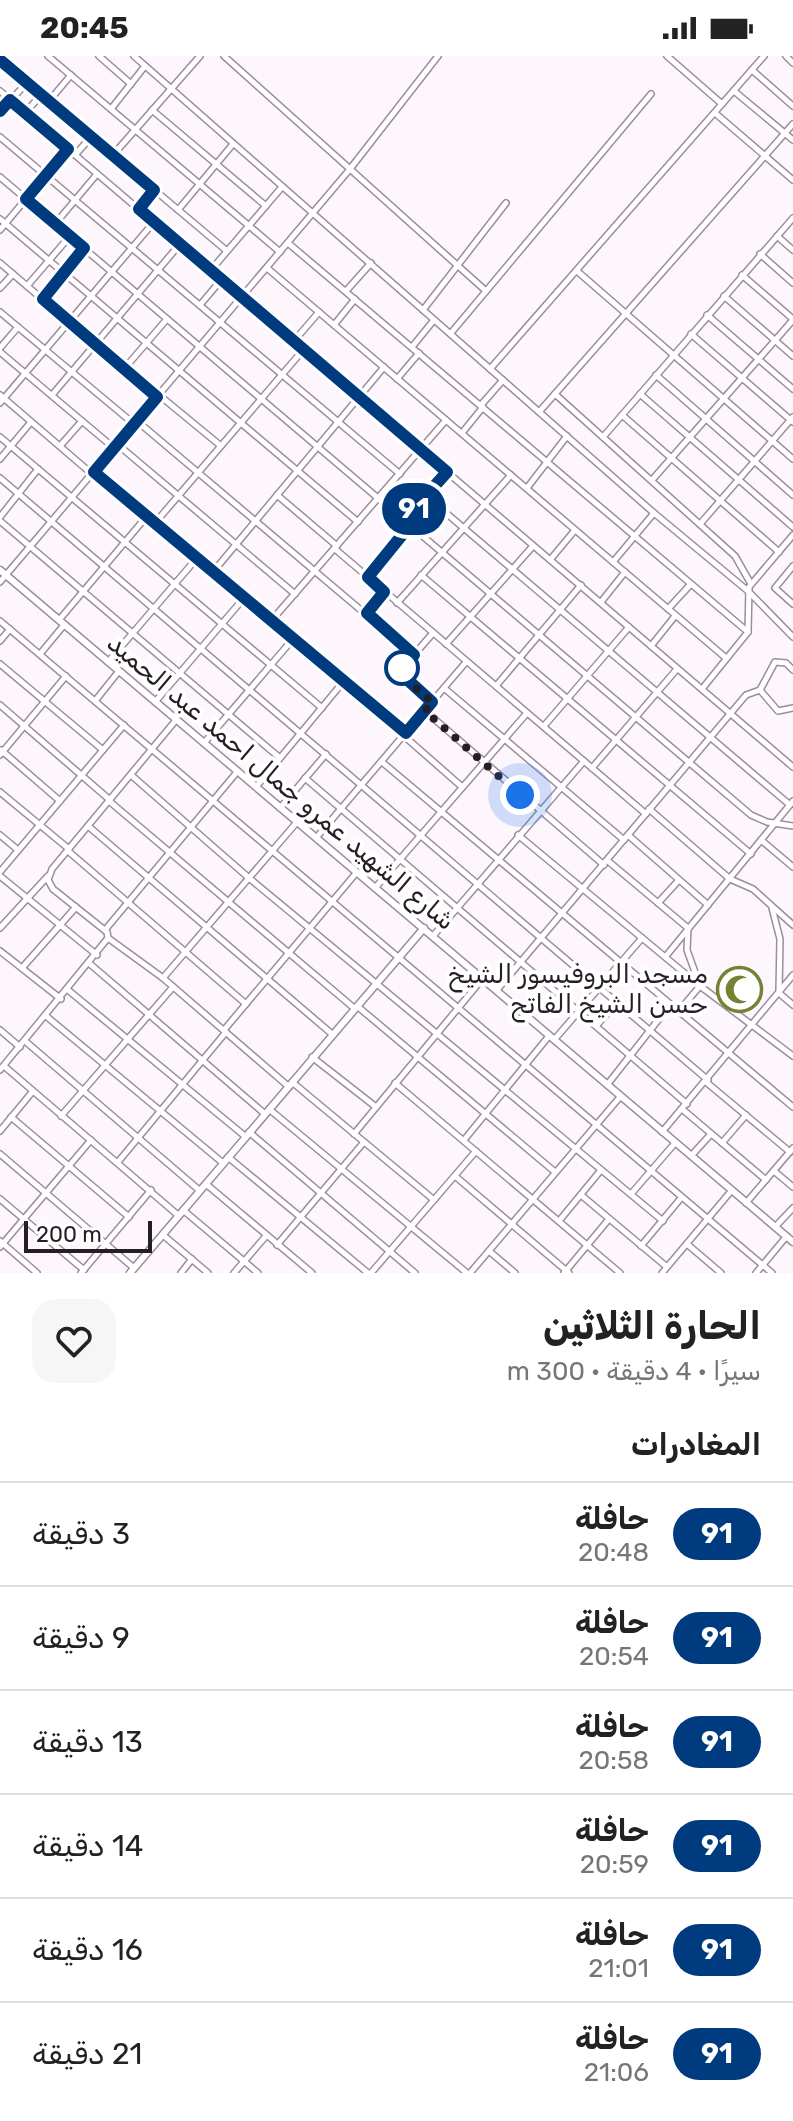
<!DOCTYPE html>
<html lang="ar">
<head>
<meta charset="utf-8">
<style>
  body { margin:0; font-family:Rubik,Vazirmatn,sans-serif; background:#f6f6f6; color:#222; direction:rtl; height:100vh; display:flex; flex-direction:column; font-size:30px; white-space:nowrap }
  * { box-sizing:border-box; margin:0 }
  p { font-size:26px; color:#767676 }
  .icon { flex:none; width:44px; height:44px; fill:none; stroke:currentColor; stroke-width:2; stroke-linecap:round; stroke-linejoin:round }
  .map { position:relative; height:1217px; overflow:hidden; direction:ltr }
  .drawer { display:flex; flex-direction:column; background:#fff; flex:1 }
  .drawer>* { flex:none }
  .badge { padding:0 16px; border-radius:26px; font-size:28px; line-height:52px }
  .scale { position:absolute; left:24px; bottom:20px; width:128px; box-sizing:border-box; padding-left:8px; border:4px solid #251f25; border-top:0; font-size:22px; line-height:28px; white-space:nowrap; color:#251f25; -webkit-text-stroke:6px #fff; paint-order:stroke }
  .you { position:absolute; width:40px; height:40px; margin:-20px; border:6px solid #fff; border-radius:50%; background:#1a73e8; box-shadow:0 0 0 12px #1a73e833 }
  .map>.badge { position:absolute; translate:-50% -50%; box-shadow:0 0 0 4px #fff }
  h2 { padding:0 32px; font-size:30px; line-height:72px }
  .round { display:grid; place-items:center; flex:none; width:84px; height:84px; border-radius:24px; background:#f6f6f6 }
  .headline { display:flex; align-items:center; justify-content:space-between; height:136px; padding:0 32px }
  h1 { font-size:38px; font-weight:700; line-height:60px }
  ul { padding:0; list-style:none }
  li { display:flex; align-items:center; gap:24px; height:104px; padding:0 32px; border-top:2px solid #e0e0e0 }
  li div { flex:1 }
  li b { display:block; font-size:30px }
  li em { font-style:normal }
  li .badge { min-width:88px; font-weight:700; text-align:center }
  .status { display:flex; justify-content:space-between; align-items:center; height:56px; padding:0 40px; background:#fff; direction:ltr }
  .status svg { height:22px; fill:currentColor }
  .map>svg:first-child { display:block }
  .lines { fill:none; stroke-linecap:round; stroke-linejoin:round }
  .minor-casing { stroke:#9c8c9d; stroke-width:8 }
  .tertiary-casing { stroke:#9c8c9d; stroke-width:9 }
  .minor { stroke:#fff; stroke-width:5 }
  .tertiary { stroke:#fff; stroke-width:6 }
  .line-casing { stroke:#fff; stroke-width:18 }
  .line { stroke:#003b80; stroke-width:12 }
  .walk { stroke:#251f25; stroke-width:8; stroke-dasharray:0 14.4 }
  .stop-dot { fill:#fff; stroke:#003b80; stroke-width:4 }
  .labels { text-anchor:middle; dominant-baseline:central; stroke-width:8; stroke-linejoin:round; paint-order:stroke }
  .street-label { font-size:26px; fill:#251f25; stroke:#fff }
  .poi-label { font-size:26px; fill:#251f25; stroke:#fff; text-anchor:end }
</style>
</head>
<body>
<div class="status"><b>20:45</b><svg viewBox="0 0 49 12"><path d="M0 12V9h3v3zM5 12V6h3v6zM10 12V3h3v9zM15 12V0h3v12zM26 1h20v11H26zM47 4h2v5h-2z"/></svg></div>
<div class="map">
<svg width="793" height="1217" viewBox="0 0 793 1217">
  <rect width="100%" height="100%" fill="#fdf6fd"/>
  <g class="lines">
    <defs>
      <g id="minor">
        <polyline points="48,0 280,196"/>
        <polyline points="99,0 131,28"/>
        <polyline points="134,0 654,457 748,535 793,581"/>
        <polyline points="224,0 486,235"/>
        <polyline points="667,0 722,48"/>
        <polyline points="786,0 793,7"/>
        <polyline points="0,4 227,195"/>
        <polyline points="752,14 793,50"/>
        <polyline points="0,35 793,711"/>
        <polyline points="734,35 793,84"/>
        <polyline points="49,45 71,19"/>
        <polyline points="111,53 145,10"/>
        <polyline points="152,54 266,150"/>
        <polyline points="0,55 27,27"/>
        <polyline points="25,57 41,39"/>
        <polyline points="715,57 793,124"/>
        <polyline points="0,81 400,418"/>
        <polyline points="75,99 91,81"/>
        <polyline points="113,99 200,0"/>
        <polyline points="0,121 751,759 767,766 793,770"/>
        <polyline points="139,153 154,134"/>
        <polyline points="178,154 233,88"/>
        <polyline points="0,163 358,466"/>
        <polyline points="55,168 97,118"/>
        <polyline points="0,174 68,93"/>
        <polyline points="777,180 793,194"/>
        <polyline points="288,187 748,576"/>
        <polyline points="760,198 793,227"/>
        <polyline points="0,207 157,341"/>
        <polyline points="267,212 726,602"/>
        <polyline points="211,214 282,131"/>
        <polyline points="577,215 793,403"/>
        <polyline points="742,219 793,263"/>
        <polyline points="27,230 70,180"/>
        <polyline points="0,232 13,218"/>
        <polyline points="346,235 371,207"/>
        <polyline points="724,240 793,300"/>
        <polyline points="43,243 84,192"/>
        <polyline points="200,249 222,223"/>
        <polyline points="423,254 506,147"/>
        <polyline points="0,256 134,368"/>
        <polyline points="707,259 793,333"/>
        <polyline points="334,269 355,243"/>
        <polyline points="451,277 651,38"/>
        <polyline points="691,278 793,366"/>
        <polyline points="294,285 319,256"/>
        <polyline points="412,291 434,264"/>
        <polyline points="0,292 18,271"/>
        <polyline points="0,296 114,392"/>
        <polyline points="124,313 167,263"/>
        <polyline points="490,313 764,0"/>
        <polyline points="656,319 793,439"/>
        <polyline points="397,323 419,297"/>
        <polyline points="555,338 735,500 751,528"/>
        <polyline points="640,338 793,471"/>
        <polyline points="0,339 92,418"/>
        <polyline points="52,339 180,188"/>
        <polyline points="159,339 221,390"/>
        <polyline points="0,347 154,166"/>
        <polyline points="481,349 503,324"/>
        <polyline points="539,356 793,68"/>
        <polyline points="622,359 779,496"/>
        <polyline points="137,365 414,599"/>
        <polyline points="462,377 483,351"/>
        <polyline points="0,381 322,652"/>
        <polyline points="603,381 793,162"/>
        <polyline points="117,388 295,538"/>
        <polyline points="60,390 82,365"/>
        <polyline points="0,403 31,366"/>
        <polyline points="94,416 406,677"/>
        <polyline points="0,422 708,1024"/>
        <polyline points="652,424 793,264"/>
        <polyline points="527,432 567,380"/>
        <polyline points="277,439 337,490"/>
        <polyline points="426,440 790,749"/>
        <polyline points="0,461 38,413"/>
        <polyline points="405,463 447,416"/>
        <polyline points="0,465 280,702"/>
        <polyline points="155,467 304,293"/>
        <polyline points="700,468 793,361"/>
        <polyline points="335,493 646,758"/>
        <polyline points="550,504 575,474"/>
        <polyline points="613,506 654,457"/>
        <polyline points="793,510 775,532 793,548"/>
        <polyline points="213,516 384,311"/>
        <polyline points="421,519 751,798"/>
        <polyline points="368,521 411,468"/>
        <polyline points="0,526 350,113 438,0"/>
        <polyline points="601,546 625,516"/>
        <polyline points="397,547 511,419"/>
        <polyline points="668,553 690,529"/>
        <polyline points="367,557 384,536"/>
        <polyline points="59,564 147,460"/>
        <polyline points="0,565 772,1217"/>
        <polyline points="271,565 446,364"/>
        <polyline points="0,585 10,573"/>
        <polyline points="446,588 533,490"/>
        <polyline points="651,590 675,560"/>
        <polyline points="40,598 64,569"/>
        <polyline points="108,606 197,502"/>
        <polyline points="0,608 103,694"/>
        <polyline points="496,630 581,529"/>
        <polyline points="444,632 624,784"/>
        <polyline points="702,633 748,576 749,531 793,479"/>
        <polyline points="760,634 778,655 793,652"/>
        <polyline points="95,645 119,615"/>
        <polyline points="155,646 244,542"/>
        <polyline points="432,646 399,616 433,577"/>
        <polyline points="0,649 110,744"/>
        <polyline points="425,655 604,809"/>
        <polyline points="176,664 52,813 48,824 53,833 107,876 108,882 163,922 288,1030"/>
        <polyline points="544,670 629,571"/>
        <polyline points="404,680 461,730"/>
        <polyline points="204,687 293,583"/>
        <polyline points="1,694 60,745"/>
        <polyline points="0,699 66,620"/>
        <polyline points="382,706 793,1051"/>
        <polyline points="592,712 677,613"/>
        <polyline points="131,719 249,822 663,1165"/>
        <polyline points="305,722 687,1048"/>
        <polyline points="256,731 344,625"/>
        <polyline points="0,736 69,793"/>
        <polyline points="109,745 354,952"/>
        <polyline points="280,752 326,698"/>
        <polyline points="649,753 730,823 753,833 793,869"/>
        <polyline points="88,770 332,978"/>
        <polyline points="0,779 18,794"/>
        <polyline points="518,779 700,930 793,1000"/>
        <polyline points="628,779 708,849"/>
        <polyline points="316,782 466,606"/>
        <polyline points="761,784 793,811"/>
        <polyline points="68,795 246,948"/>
        <polyline points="608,805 688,872"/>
        <polyline points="0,816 124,669"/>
        <polyline points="0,820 97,899"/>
        <polyline points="375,832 527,657"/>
        <polyline points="658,847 679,824"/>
        <polyline points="772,852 780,883 779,936"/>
        <polyline points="0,872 48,820"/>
        <polyline points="105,874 237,716"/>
        <polyline points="433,880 584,705"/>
        <polyline points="0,895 61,943"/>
        <polyline points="666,900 793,745"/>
        <polyline points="90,908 265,1058"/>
        <polyline points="22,912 76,851"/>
        <polyline points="163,922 297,766"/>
        <polyline points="68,934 246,1081"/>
        <polyline points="497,934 746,639 760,634 775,606 786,607 793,614"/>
        <polyline points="779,937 793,949"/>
        <polyline points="357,950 555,1116"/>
        <polyline points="678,956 700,930 687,894 688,873"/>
        <polyline points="46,960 223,1107"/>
        <polyline points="597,969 617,946"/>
        <polyline points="0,974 20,991"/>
        <polyline points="224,974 357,816"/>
        <polyline points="554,984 642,882"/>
        <polyline points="25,985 199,1134"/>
        <polyline points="312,1001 376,1051"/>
        <polyline points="4,1010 179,1160"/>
        <polyline points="0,1014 108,882"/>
        <polyline points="292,1026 434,1144"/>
        <polyline points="706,1026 790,1096"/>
        <polyline points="395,1027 620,1217"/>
        <polyline points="607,1029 670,949"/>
        <polyline points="269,1053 467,1217"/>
        <polyline points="682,1053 766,1124"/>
        <polyline points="61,1060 173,931"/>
        <polyline points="11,1061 129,1161"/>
        <polyline points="0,1075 33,1035"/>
        <polyline points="249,1076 415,1217"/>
        <polyline points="662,1076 793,919"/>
        <polyline points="354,1078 483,922"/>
        <polyline points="464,1084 549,980"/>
        <polyline points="722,1087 746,1059"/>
        <polyline points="0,1098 134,1212"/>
        <polyline points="691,1100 711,1078"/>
        <polyline points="228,1101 368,1217"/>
        <polyline points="118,1106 226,976"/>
        <polyline points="774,1115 793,1131"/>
        <polyline points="455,1120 569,1217"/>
        <polyline points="206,1128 312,1217"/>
        <polyline points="631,1138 675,1087"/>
        <polyline points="581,1139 667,1211"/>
        <polyline points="0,1143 84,1214"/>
        <polyline points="746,1147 793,1092"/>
        <polyline points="183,1154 258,1217"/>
        <polyline points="559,1165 601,1114"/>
        <polyline points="775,1171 793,1152"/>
        <polyline points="163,1179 208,1217"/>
        <polyline points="0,1185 37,1217"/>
        <polyline points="687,1188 721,1217"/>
        <polyline points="277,1189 364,1086"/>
        <polyline points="641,1190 681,1142"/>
        <polyline points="0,1191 91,1084"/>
        <polyline points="489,1195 515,1217"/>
        <polyline points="81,1217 151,1134"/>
        <polyline points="181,1217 192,1203"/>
        <polyline points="234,1217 266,1180"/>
        <polyline points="371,1217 476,1095"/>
        <polyline points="470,1217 620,1041"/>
        <polyline points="564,1217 609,1163"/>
        <polyline points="662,1217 732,1134"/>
        <polyline points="756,1217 786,1181"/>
      </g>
      <g id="tertiary">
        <polyline points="0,514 793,1186"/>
        <polyline points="130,1217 424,872"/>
      </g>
    </defs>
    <use href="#minor" class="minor-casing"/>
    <use href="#tertiary" class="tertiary-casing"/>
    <use href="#minor" class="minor"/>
    <use href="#tertiary" class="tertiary"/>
  </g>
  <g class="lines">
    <defs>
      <polyline id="line" points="0,4 154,134 139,153 447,416 405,463 411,468 368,521 384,536 367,557 414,599 399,616 432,646 406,677 94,416 157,341 43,243 84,192 26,143 68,93 10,44 0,55"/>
    </defs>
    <use href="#line" class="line-casing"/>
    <use href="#line" class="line"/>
    <polyline class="walk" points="402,612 400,618 432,646 425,655 520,739"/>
  </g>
  <defs>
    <symbol id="mosque-ring" viewBox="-11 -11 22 22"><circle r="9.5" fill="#fff" stroke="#738332" stroke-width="1.5"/><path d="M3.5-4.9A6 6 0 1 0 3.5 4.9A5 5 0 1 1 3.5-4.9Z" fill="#738332"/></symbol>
  </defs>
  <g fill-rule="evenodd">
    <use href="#mosque-ring" x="714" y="908" width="51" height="51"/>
  </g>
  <circle class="stop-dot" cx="402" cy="612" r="16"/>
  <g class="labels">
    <g class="street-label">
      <text transform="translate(281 726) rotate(40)">شارع الشهيد عمرو جمال احمد عبد الحميد</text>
    </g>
    <g class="poi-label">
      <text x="708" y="918">مسجد البروفيسور الشيخ<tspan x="708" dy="30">حسن الشيخ الفاتح</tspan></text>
    </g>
  </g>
</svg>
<div class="scale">200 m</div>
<div class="you" style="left:520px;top:739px"></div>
<b class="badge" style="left:414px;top:453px;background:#003b80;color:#fff">91</b>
</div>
<section class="drawer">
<div class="headline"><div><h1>الحارة الثلاثين</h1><p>سيرًا · 4 دقيقة · 300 m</p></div><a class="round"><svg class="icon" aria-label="heart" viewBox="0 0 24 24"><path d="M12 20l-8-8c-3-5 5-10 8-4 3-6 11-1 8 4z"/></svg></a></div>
<h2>المغادرات</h2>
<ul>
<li><span class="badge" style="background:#003b80;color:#fff">91</span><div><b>حافلة</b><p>20:48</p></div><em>3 دقيقة</em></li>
<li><span class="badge" style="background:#003b80;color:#fff">91</span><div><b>حافلة</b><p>20:54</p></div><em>9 دقيقة</em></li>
<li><span class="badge" style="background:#003b80;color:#fff">91</span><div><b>حافلة</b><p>20:58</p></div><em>13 دقيقة</em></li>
<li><span class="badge" style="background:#003b80;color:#fff">91</span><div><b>حافلة</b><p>20:59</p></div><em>14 دقيقة</em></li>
<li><span class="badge" style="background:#003b80;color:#fff">91</span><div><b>حافلة</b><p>21:01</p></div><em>16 دقيقة</em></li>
<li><span class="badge" style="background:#003b80;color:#fff">91</span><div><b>حافلة</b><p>21:06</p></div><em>21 دقيقة</em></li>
</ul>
</section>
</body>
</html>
